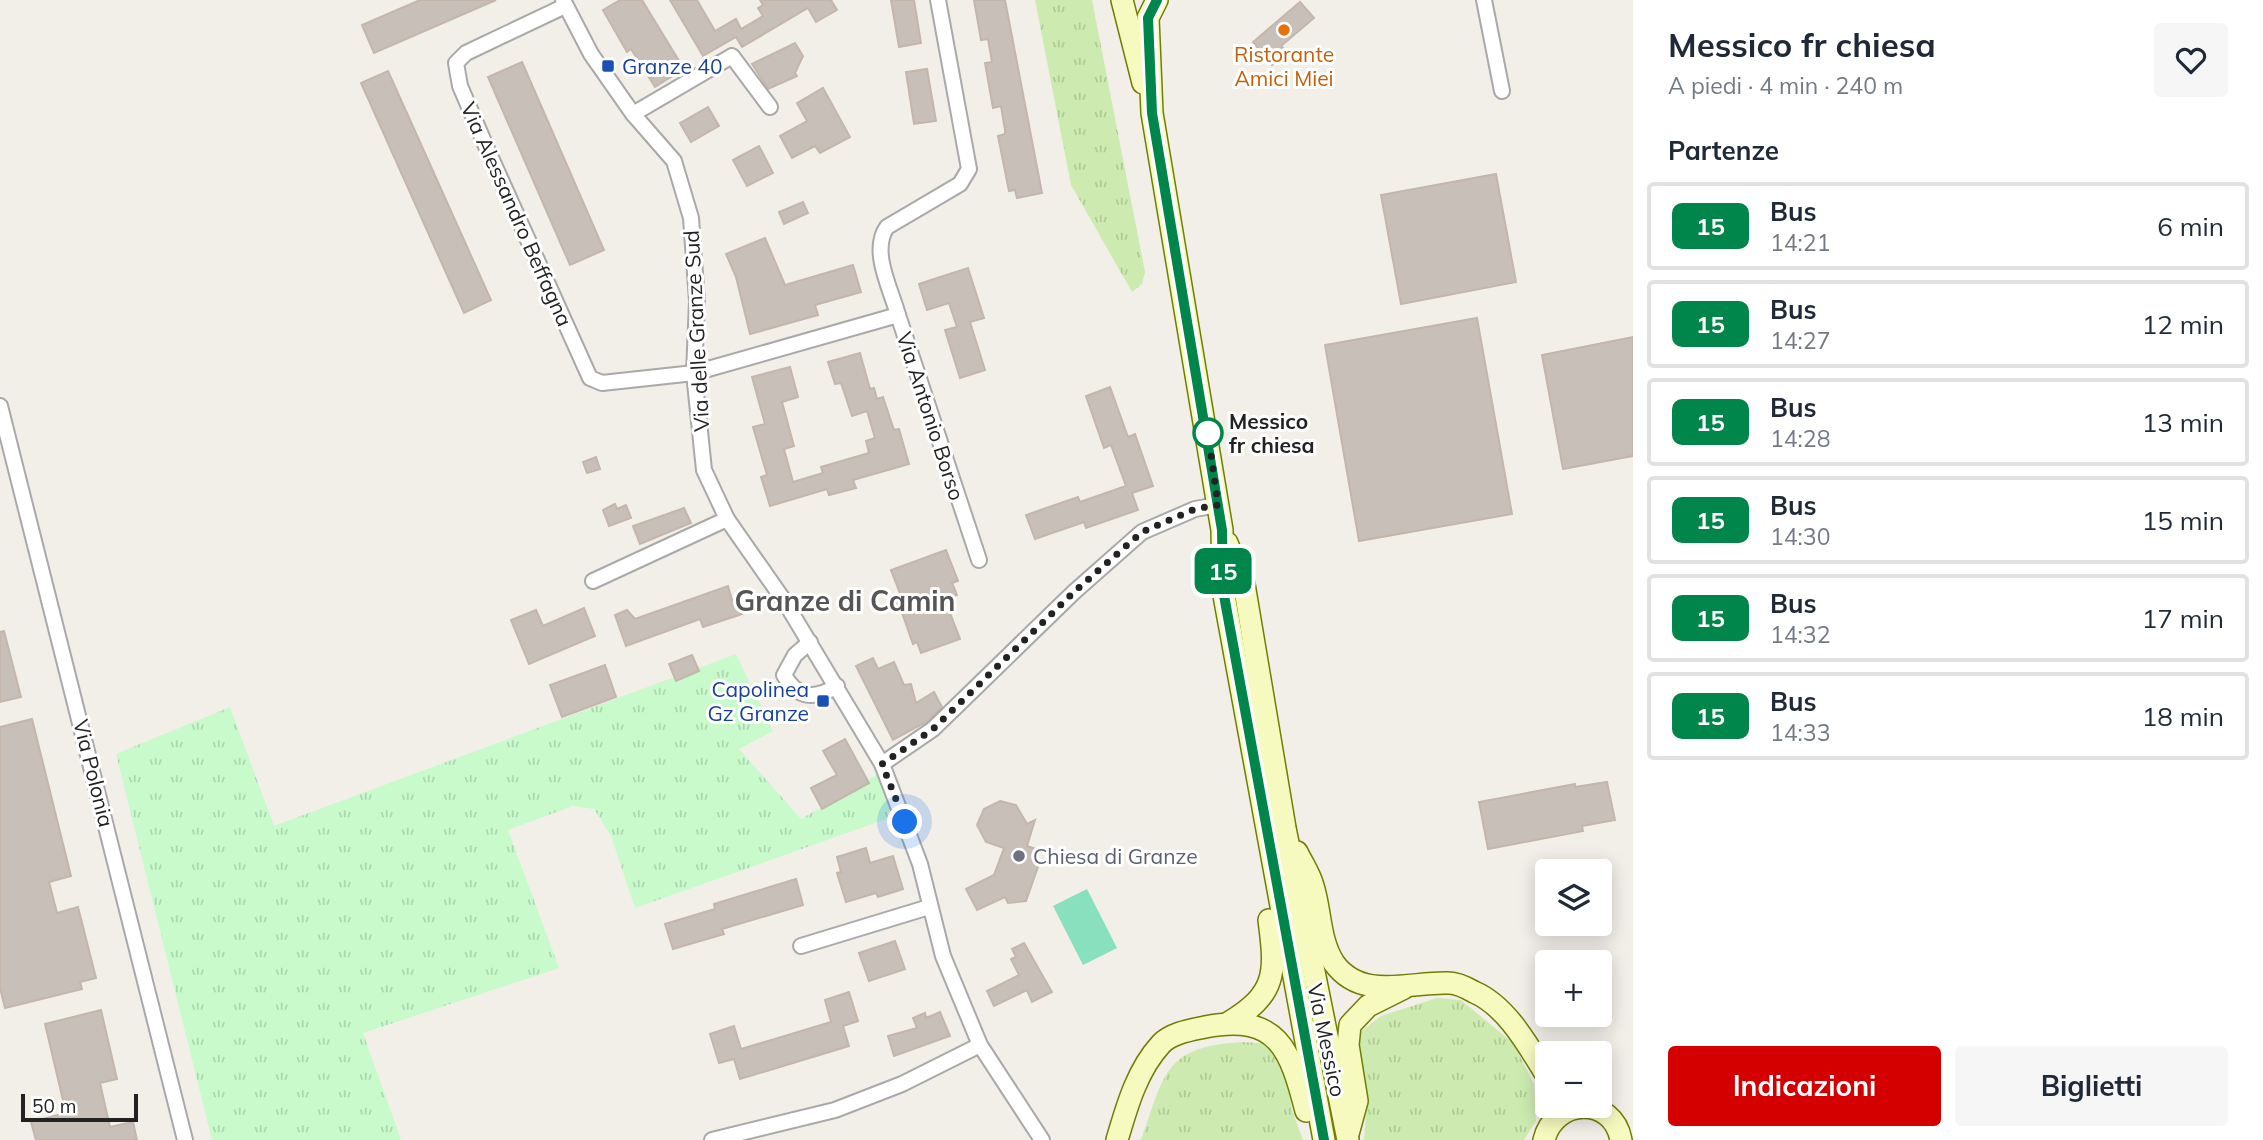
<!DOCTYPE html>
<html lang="it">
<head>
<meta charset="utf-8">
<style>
  body { margin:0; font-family:Mulish,sans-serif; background:#f6f6f7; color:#1f2937; height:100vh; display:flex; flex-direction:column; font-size:26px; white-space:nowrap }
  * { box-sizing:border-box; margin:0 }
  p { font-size:23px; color:#747a83 }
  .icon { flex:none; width:38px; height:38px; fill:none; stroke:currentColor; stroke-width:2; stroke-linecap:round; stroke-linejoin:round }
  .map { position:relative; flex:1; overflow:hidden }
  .drawer { display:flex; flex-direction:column; background:#fff; width:630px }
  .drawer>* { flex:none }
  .badge { padding:0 14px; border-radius:10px; font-size:24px; line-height:46px }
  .buttons { position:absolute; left:1535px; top:859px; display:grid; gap:14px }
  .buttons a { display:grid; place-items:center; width:77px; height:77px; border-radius:7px; background:#fff; box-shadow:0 4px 18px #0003; font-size:35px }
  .scale { position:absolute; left:21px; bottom:18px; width:117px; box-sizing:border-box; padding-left:7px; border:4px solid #222; border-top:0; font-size:19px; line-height:24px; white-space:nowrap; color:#222; -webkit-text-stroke:5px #fff; paint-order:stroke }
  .you { position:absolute; width:35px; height:35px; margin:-18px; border:5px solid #fff; border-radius:50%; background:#1a73e8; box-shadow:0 0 0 10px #1a73e833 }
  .map>.badge { position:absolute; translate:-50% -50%; box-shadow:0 0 0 4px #fff }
  h2 { padding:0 35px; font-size:26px; line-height:63px }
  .round { display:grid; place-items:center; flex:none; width:74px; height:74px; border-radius:7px; background:#f6f6f7 }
  .headline { display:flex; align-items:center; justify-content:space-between; height:119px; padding:0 35px }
  h1 { font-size:33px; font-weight:700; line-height:52px }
  .primary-button { display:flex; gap:14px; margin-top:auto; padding:14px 35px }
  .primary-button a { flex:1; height:80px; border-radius:7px; background:#d40000; color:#fff; font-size:28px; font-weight:700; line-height:80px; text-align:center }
  .primary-button a+a { background:#f6f6f7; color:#1f2937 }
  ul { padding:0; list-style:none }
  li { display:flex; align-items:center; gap:21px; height:88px; margin:0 14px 10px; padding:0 21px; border:4px solid #e0e1e3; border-radius:7px }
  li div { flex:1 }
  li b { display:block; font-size:26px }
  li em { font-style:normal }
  li .badge { min-width:77px; font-weight:700; text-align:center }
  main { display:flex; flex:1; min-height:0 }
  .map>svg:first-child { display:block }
  .grass { fill:url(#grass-tufts) }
  .park { fill:url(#park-tufts) }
  .pitch { fill:#88e0be }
  .building { fill:#c7bfb8; stroke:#c4b6ab; stroke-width:2 }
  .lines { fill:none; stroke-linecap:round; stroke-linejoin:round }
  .street-casing { stroke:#a9a9a9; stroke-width:18 }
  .secondary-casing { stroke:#707d05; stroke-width:24 }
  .street { stroke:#fff; stroke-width:14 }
  .secondary { stroke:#f7fabf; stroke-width:21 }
  .line-casing { stroke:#fff; stroke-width:16 }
  .line { stroke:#00854a; stroke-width:10 }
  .walk { stroke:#222; stroke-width:7; stroke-dasharray:0 12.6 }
  .food-dot { fill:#e8710a; stroke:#fff; stroke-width:2.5 }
  .transit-dot { fill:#1a4fb4; stroke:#fff; stroke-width:2.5 }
  .stop-dot { fill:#fff; stroke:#00854a; stroke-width:3.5 }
  .worship-dot { fill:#6b7280; stroke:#fff; stroke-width:2.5 }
  .labels { text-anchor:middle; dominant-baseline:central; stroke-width:6; stroke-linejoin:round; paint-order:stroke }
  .food-label { font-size:21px; fill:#c56008; stroke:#fff }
  .transit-label { font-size:21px; fill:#164399; stroke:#fff; text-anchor:start }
  .street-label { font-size:21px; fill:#222; stroke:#fff }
  .stop-label { font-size:21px; font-weight:bold; fill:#222; stroke:#fff; text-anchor:start }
  .worship-label { font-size:21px; fill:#5b616d; stroke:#fff; text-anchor:start }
  .district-label { font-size:28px; font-weight:bold; fill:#555; stroke:#fff }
</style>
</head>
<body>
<main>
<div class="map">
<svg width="1633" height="1140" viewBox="0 0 1633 1140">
  <defs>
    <pattern id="grass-tufts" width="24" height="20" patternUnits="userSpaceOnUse" patternTransform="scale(1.75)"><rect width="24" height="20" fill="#cdebb0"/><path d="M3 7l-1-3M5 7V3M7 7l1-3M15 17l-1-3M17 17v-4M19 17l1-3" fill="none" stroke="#b0c997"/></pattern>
    <pattern id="park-tufts" width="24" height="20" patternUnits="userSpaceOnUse" patternTransform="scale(1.75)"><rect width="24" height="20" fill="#c8facc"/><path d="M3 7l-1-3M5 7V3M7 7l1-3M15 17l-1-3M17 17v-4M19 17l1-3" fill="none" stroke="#acd6af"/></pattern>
  </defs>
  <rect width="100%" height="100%" fill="#f2efe9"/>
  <g class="grass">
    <polygon points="1035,0 1092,0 1145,272 1142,284 1132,292 1071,185"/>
    <polygon points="1437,998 1461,1000 1513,1043 1534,1084 1536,1121 1524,1140 1364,1140 1367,1102 1356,1056 1358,1034 1381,1016"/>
    <path d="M1244 1042 1268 1044 1284 1067 1293 1113 1303 1140H1141C1165 1074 1163 1046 1244 1042Z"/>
  </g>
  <polygon class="park" points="736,654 773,731 739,749 801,819 885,770 898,815 635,908 611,836 594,809 573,806 508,830 559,968 363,1033 401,1140 212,1140 116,754 230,707 274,826"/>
  <polygon class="pitch" points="1087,889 1117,948 1083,965 1053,906"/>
  <g class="building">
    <polygon points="420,0 496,0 374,53 362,25"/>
    <polygon points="620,0 642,0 684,69 655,87 631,49 627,52 603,10"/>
    <polygon points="670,0 697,0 715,31 736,19 741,29 763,16 758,8 763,5 760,0 831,0 837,10 816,22 808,8 742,47 736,37 703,56"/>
    <polygon points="891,0 914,0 921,43 899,47"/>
    <polygon points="974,0 1005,0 1042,193 1017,198 1015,190 1009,191 998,136 1005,134 1005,130 1001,106 993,108 985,63 992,62 988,39 981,40"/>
    <polygon points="1300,2 1314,18 1281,46 1287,52 1272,65 1253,42"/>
    <polygon points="795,43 803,56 795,73 797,76 768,89 752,64"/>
    <polygon points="522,62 604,250 570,265 488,77"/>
    <polygon points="927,69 936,121 914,124 906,72"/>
    <polygon points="388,71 491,300 464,313 361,83"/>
    <polygon points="823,88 850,137 820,153 815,146 792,158 780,136 807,121 797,103"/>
    <polygon points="708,107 719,126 691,142 680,123"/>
    <polygon points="759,146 773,173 747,186 733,160"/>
    <polygon points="1496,174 1516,282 1401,304 1381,195"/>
    <polygon points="803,202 808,213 784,224 779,212"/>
    <polygon points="765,238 785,285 853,265 861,292 815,305 818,315 750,334 736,277 726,254"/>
    <polygon points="968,268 984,318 970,322 985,370 960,378 945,330 957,327 949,303 927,310 919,284"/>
    <polygon points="1477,318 1512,514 1359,541 1325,345"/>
    <polygon points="1633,337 1633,456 1563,469 1542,355"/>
    <polygon points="860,353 870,389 874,388 877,399 883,397 894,430 899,429 909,464 853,480 856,488 829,495 827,489 770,506 761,477 767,475 753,427 765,424 752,377 790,367 798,397 782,402 794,446 784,449 793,482 823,473 821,467 869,453 866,441 875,438 867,411 852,416 841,383 835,384 828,362"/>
    <polygon points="1110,387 1128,437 1135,434 1153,486 1132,493 1138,510 1086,528 1084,522 1035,539 1026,515 1078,497 1080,502 1126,486 1111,445 1104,448 1086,396"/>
    <polygon points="596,457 600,469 587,473 583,462"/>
    <polygon points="615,504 617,509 626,505 631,518 609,526 603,510"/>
    <polygon points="684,508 691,523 640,544 633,526"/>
    <polygon points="946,550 958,581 952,583 957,595 945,600 960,639 921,653 917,642 913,644 901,610 895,612 891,600 901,596 891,570"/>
    <polygon points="728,586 732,600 737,598 742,614 703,627 700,619 626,646 615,615 627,610 635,619"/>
    <polygon points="584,608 595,636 529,664 511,620 536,610 543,626"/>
    <polygon points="4,631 21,697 0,702 0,632"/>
    <polygon points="692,655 699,671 676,681 669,664"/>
    <polygon points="873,658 878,669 894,662 904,685 911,684 916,703 934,692 942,707 928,721 893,740 856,666"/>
    <polygon points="605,665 616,697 562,717 550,685"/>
    <polygon points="32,719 71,876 49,882 57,913 78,907 96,978 80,982 82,989 5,1008 0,988 0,727"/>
    <polygon points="845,739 869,783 822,809 811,788 837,775 823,751"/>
    <polygon points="1607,782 1615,820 1582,826 1583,831 1488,849 1479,802 1575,784 1575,787"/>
    <polygon points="1000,801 1016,805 1027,824 1035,820 1027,846 1039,850 1036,863 1039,864 1026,901 1008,903 1005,897 977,910 966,889 994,875 1004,848 986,842 977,825 984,809"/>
    <polygon points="866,848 870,863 893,856 903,889 878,897 876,893 846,902 837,873 841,872 837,857"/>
    <polygon points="796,879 803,905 722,929 724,934 673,949 665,924 715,909 714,904"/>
    <polygon points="895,941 905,969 869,981 859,953"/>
    <polygon points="1024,943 1052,992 1032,1002 1027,990 994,1006 987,991 1019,975 1011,959 1016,957 1012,949"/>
    <polygon points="849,992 858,1021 843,1026 849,1046 740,1079 734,1059 719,1063 710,1034 734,1026 741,1049 831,1022 825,1000"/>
    <polygon points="101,1010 117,1079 100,1083 110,1127 133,1122 137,1140 36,1140 31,1122 66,1113 45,1024"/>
    <polygon points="940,1012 950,1036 894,1056 888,1036 917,1028 913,1018 925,1013 926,1018"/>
  </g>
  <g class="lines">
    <defs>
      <g id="street">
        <polyline points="563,0 591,54 633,114 674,161 691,218 697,301 694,373 704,470 727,519 785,602 882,764 920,864 943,956 980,1045 1042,1140"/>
        <polyline points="1484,0 1502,91"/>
        <polyline points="565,6 466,53 456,63 460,86 488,151 590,378 602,383 694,373 898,315 979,560"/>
        <polyline points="633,114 732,56 770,107"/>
        <path d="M898 315C891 289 870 251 887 227L960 184 969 169 938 0"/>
        <polyline points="0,406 185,1140"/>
        <polyline points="593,581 727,519"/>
        <path d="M810 642 795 655 784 675C798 699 814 700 837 686"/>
        <polyline points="882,764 933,729 1074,592 1142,532 1195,509 1218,505"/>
        <polyline points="801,946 929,907"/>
        <polyline points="712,1140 835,1110 902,1084 980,1045"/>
      </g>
      <g id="secondary">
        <polyline points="1122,0 1143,83"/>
        <polyline points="1157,0 1148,18 1152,113 1222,530 1223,590 1324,1140"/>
        <polyline points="1227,543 1244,584 1285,828 1348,1140"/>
        <path d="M1297 852C1302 863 1310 874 1313 886 1321 911 1319 940 1334 963 1362 1002 1412 981 1449 983 1457 983 1467 988 1474 992 1507 1006 1529 1047 1547 1076"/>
        <path d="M1228 1023C1277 994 1276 973 1269 920"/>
        <polyline points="1348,1134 1357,1101 1348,1045 1350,1025 1368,1006 1404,988"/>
        <path d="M1117 1140C1127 1106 1137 1070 1161 1044 1171 1033 1191 1030 1205 1027 1278 1013 1290 1049 1306 1111"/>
        <path d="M1544 1140C1554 1098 1613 1095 1621 1140"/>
      </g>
    </defs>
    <use href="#street" class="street-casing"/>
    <use href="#secondary" class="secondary-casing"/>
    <use href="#street" class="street"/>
    <use href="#secondary" class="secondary"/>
  </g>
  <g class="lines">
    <defs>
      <polyline id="line" points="1157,0 1148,18 1152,113 1222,530 1223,590 1324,1140"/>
    </defs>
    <use href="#line" class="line-casing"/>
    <use href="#line" class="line"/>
    <polyline class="walk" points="905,822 882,764 933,729 1074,592 1142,532 1195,509 1218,505 1208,433"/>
  </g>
  <circle class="food-dot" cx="1284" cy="30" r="7"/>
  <g class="transit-dot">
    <rect x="601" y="59" width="14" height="14" rx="3.5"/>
    <rect x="816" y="694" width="14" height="14" rx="3.5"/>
  </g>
  <circle class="stop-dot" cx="1208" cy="433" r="14"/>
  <circle class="worship-dot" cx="1019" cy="856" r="7"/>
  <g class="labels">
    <g class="food-label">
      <text x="1284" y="54">Ristorante<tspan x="1284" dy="24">Amici Miei</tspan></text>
    </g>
    <g class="transit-label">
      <text x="622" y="66">Granze 40</text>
      <text x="809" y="689" text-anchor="end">Capolinea<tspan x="809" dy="24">Gz Granze</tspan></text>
    </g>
    <g class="street-label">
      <text transform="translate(517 214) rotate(66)">Via Alessandro Beffagna</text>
      <text transform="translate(696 331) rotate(-93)">Via delle Granze Sud</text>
      <text transform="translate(931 416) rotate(72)">Via Antonio Borso</text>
      <text transform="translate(94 773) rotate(76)">Via Polonia</text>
      <text transform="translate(1327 1040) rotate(78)">Via Messico</text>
    </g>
    <g class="stop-label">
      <text x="1229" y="421">Messico<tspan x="1229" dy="24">fr chiesa</tspan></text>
    </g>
    <g class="worship-label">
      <text x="1033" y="856">Chiesa di Granze</text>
    </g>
    <g class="district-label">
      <text x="845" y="600">Granze di Camin</text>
    </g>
  </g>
</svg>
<div class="buttons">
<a><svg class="icon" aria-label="layers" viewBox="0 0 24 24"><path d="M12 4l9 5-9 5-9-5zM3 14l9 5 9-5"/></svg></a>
<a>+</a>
<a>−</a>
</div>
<div class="scale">50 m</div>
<div class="you" style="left:905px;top:822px"></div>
<b class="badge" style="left:1223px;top:571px;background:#00854a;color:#fff">15</b>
</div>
<section class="drawer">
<div class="headline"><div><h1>Messico fr chiesa</h1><p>A piedi · 4 min · 240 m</p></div><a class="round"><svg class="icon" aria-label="heart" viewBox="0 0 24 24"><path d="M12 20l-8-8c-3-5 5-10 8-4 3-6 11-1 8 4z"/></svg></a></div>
<h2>Partenze</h2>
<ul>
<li><span class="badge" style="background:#00854a;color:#fff">15</span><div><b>Bus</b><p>14:21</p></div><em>6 min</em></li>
<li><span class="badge" style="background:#00854a;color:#fff">15</span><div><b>Bus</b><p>14:27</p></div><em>12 min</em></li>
<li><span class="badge" style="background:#00854a;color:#fff">15</span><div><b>Bus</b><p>14:28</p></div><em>13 min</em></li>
<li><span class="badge" style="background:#00854a;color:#fff">15</span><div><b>Bus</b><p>14:30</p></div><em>15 min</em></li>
<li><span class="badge" style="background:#00854a;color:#fff">15</span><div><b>Bus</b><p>14:32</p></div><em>17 min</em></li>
<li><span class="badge" style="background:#00854a;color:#fff">15</span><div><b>Bus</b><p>14:33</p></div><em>18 min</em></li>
</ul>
<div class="primary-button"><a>Indicazioni</a><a>Biglietti</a></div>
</section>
</main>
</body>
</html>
